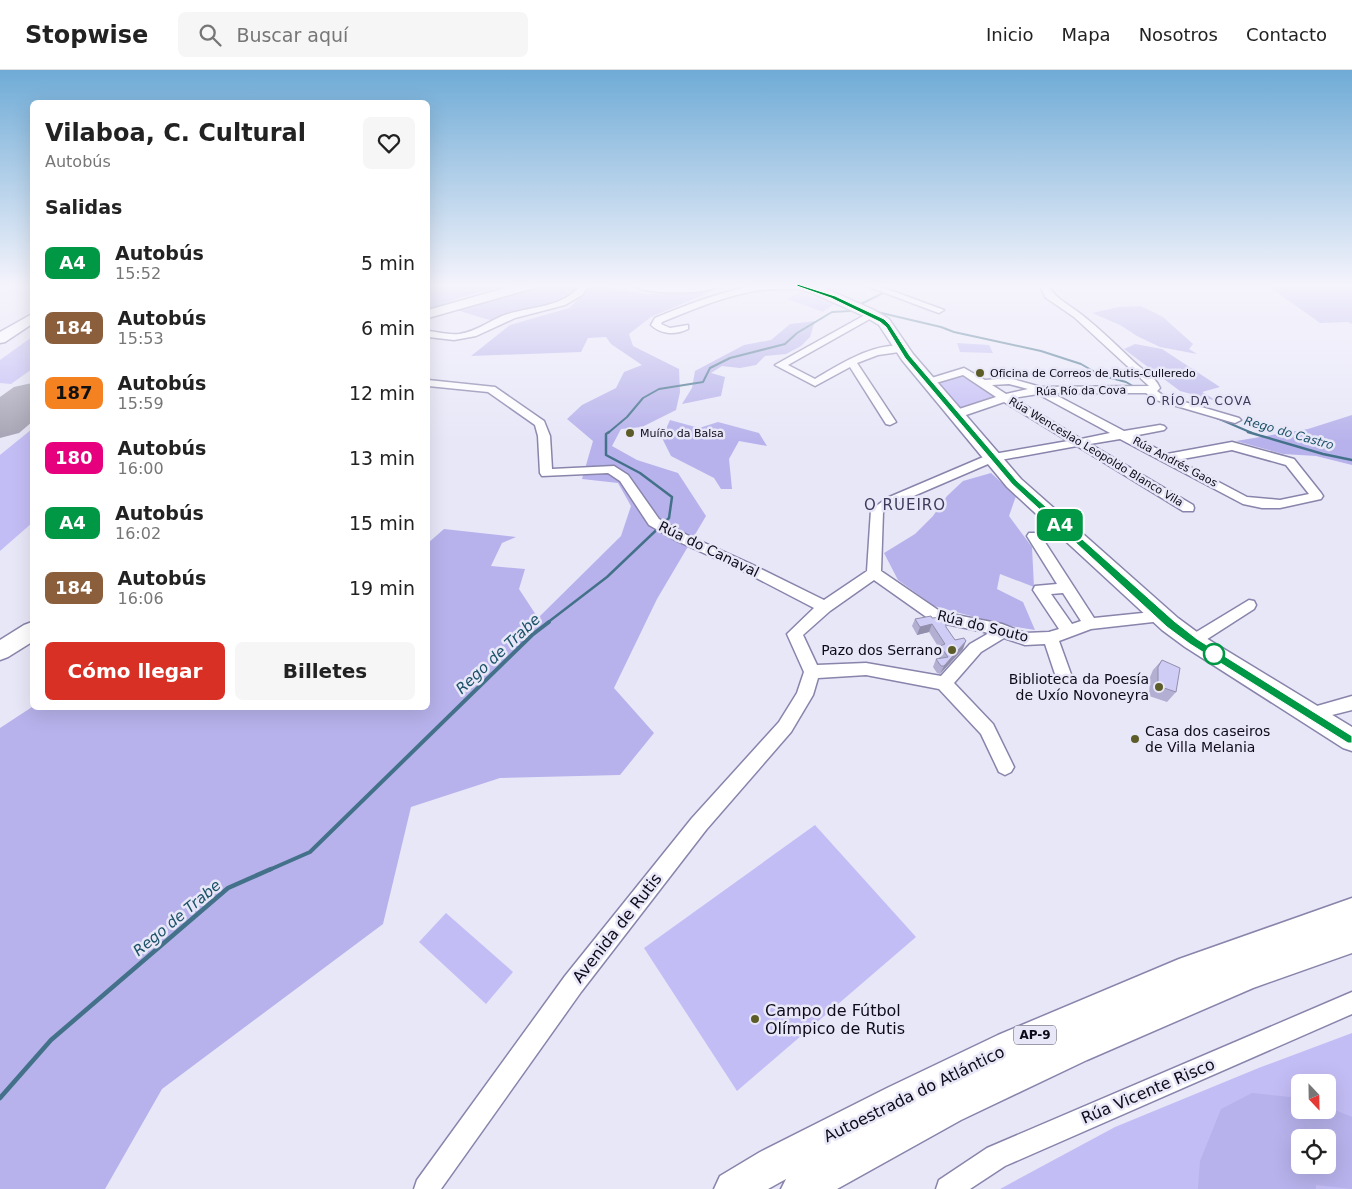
<!DOCTYPE html>
<html lang="es">
<head>
<meta charset="utf-8">
<style>
  body { margin:0; font-family:"DejaVu Sans",sans-serif; background:#f6f6f6; color:#222; height:100vh; display:flex; flex-direction:column; font-size:19px; white-space:nowrap }
  * { box-sizing:border-box; margin:0 }
  p { font-size:16px; color:#767676 }
  .icon { flex:none; width:28px; height:28px; fill:none; stroke:currentColor; stroke-width:2; stroke-linecap:round; stroke-linejoin:round }
  .map { position:relative; flex:1; overflow:hidden }
  .sheet { position:absolute; left:30px; top:30px; width:400px; height:610px; display:flex; flex-direction:column; background:#fff; border-radius:8px; box-shadow:0 5px 20px #0002 }
  .sheet>* { flex:none }
  .badge { padding:0 10px; border-radius:8px; font-size:18px; line-height:32px }
  .needle { width:32px; rotate:158deg }
  .fabs { position:absolute; left:1291px; top:1004px; display:grid; gap:10px }
  .fabs a { display:grid; place-items:center; width:45px; height:45px; border-radius:8px; background:#fff; box-shadow:0 5px 20px #0002; font-size:25px }
  .map>.badge { position:absolute; translate:-50% -50%; box-shadow:0 0 0 2px #fff }
  h2 { padding:0 15px; font-size:19px; line-height:45px }
  .round { display:grid; place-items:center; flex:none; width:52px; height:52px; border-radius:8px; background:#f6f6f6 }
  .summary { display:flex; align-items:center; justify-content:space-between; height:85px; padding:0 15px }
  h1 { font-size:24px; font-weight:600; line-height:38px }
  .primary-button { display:flex; gap:10px; margin-top:auto; padding:10px 15px }
  .primary-button a { flex:1; height:58px; border-radius:8px; background:#d93025; color:#fff; font-size:20px; font-weight:600; line-height:58px; text-align:center }
  .primary-button a+a { background:#f6f6f6; color:#222 }
  ul { padding:0; list-style:none }
  li { display:flex; align-items:center; gap:15px; height:65px; padding:0 15px }
  li div { flex:1 }
  li b { display:block; font-size:19px }
  li em { font-style:normal }
  li .badge { min-width:55px; font-weight:700; text-align:center }
  header { display:flex; align-items:center; gap:30px; box-sizing:border-box; height:70px; padding:0 25px; background:#fff; border-bottom:1px solid #e0e0e0 }
  header strong { font-size:24px }
  nav { display:flex; gap:28px; margin-inline-start:auto; font-size:18px }
  .search { width:350px; height:45px; background:#f6f6f6; display:flex; align-items:center; gap:12px; box-sizing:border-box; padding:0 18px; border-radius:8px; color:#767676; font-size:19px }
  .map>svg:first-child { display:block }
  .green { fill:#c3bdf5; fill-rule:evenodd }
  .forest { fill:#b7b2eb; fill-rule:evenodd }
  .lines { fill:none; stroke-linecap:round; stroke-linejoin:round }
  .stream-far3 { stroke:#44718a; stroke-width:2 }
  .stream-far2 { stroke:#44718a; stroke-width:2.5 }
  .stream-far1 { stroke:#44718a; stroke-width:4 }
  .stream { stroke:#44718a; stroke-width:4.5 }
  .runway { fill:#a6a4b4; fill-rule:evenodd }
  .minor-casing { stroke:#8884ab; stroke-width:3 }
  .highway-casing { stroke:#8884ab; stroke-width:3 }
  .minor { fill:#fff; fill-rule:evenodd }
  .highway { fill:#fff; fill-rule:evenodd }
  .wall { fill:#b2afd3 }
  .shaded-wall { fill:#918fac }
  .building { fill:#cfccf5; stroke:#918fac }
  .line { fill:#009845; stroke:#fff }
  .poi-dot { fill:#5c5c29; stroke:#e8e7f8; stroke-width:2 }
  .stop-dot { fill:#fff; stroke:#009845; stroke-width:2.5 }
  .labels { text-anchor:middle; dominant-baseline:central; stroke-width:5; stroke-linejoin:round; paint-order:stroke }
  .far-poi-label { font-size:11px; fill:#0d0b19; stroke:#e8e7f8; text-anchor:start }
  .far-street-label { font-size:11px; fill:#0d0b19; stroke:#e8e7f8 }
  .far-neighbourhood-label { font-size:12px; letter-spacing:1px; fill:#3d395a; stroke:#e8e7f8 }
  .far-water-label { font-size:12px; font-style:italic; fill:#1b5167; stroke:#e8e7f8 }
  .shield { fill:#e8e7f8; stroke:#4f4d5c; stroke-width:1 }
  .shield-label { font-size:12px; font-weight:bold; fill:#0d0b19 }
  .street-label { font-size:14px; fill:#0d0b19; stroke:#e8e7f8 }
  .poi-label { font-size:14px; fill:#0d0b19; stroke:#e8e7f8; text-anchor:end }
  .neighbourhood-label { font-size:15px; letter-spacing:1px; fill:#3d395a; stroke:#e8e7f8 }
  .water-label { font-size:15px; font-style:italic; fill:#1b5167; stroke:#e8e7f8 }
  .near-street-label { font-size:16px; fill:#0d0b19; stroke:#e8e7f8 }
  .near-poi-label { font-size:16px; fill:#0d0b19; stroke:#e8e7f8; text-anchor:start }
</style>
</head>
<body>
<header>
<strong>Stopwise</strong>
<div class="search"><svg class="icon" aria-label="search" viewBox="0 0 24 24"><circle cx="10" cy="10" r="6"/><path d="M15 15l6 6"/></svg>Buscar aquí</div>
<nav><a>Inicio</a><a>Mapa</a><a>Nosotros</a><a>Contacto</a></nav>
</header>
<div class="map">
<svg width="1352" height="1119" viewBox="0 0 1352 1119">
  <rect width="100%" height="100%" fill="#e8e7f8"/>
  <g class="green">
    <polygon points="799,222 834,234 823,242 788,229"/>
    <polygon points="32,267 32,299 11,314 0,313 0,290"/>
    <polygon points="957,273 989,275 993,283 960,282"/>
    <polygon points="964,304 996,326 960,339 937,314"/>
    <polygon points="32,359 32,453 0,481 0,385"/>
    <polygon points="815,755 916,867 737,1021 644,878"/>
    <polygon points="446,843 513,902 486,934 419,872"/>
    <path d="M1352 963V1119H1000L1115 1057 1261 997ZM1300 1012H1328V1040H1300ZM1300 1068H1328V1095H1300Z"/>
  </g>
  <g class="forest">
    <polygon points="428,215 509,215 464,226 428,240"/>
    <path d="M545 215H579C569 229 514 248 496 250 486 251 465 242 454 239Z"/>
    <polygon points="593,215 645,224 713,221 651,247 629,264 633,276 679,299 680,322 676,340 642,357 621,359 612,376 637,390 678,403 706,446 657,529 614,618 654,663 620,705 500,708 411,737 383,854 162,1019 105,1119 0,1119 0,658 32,637 428,638 428,473 444,459 516,467 502,473 491,496 525,499 519,519 538,548 621,466 631,436 618,413 582,409 593,371 567,349 582,335 616,318 624,302 642,295 611,274 606,267 588,268 581,282 471,286 510,255 569,238"/>
    <polygon points="1267,215 1352,215 1352,254 1348,252 1320,253"/>
    <polygon points="1141,236 1163,247 1193,274 1189,279 1197,284 1160,277 1137,266 1120,255 1092,243 1118,237"/>
    <polygon points="815,251 810,267 801,276 786,284 765,286 756,295 740,298 722,296 711,303 725,307 721,326 682,334 692,318 695,301 744,275 771,270 790,254"/>
    <polygon points="1135,274 1162,279 1220,317 1202,322 1217,331 1180,321 1124,279"/>
    <polygon points="1352,345 1352,395 1316,386 1283,384 1236,371 1308,359"/>
    <polygon points="670,350 699,358 718,352 759,363 767,376 739,371 729,389 732,419 721,419 714,408 671,386 662,368"/>
    <polygon points="991,403 1016,426 1009,446 1032,477 1034,517 1000,504 997,519 1023,532 1035,560 1004,555 934,536 898,510 884,483 915,464 933,446 947,426 963,411"/>
    <path d="M1252 1023 1300 1028V1040H1328V1037L1352 1047V1119L1316 1115V1119H1198L1200 1091 1221 1039ZM1300 1068H1328V1095H1300Z"/>
  </g>
  <g class="lines">
    <g class="stream-far3">
      <polyline points="859,235 883,223 892,215"/>
      <polyline points="873,241 941,257 954,262 1041,281 1081,294 1100,305 1126,312 1136,318"/>
      <polyline points="1210,345 1252,363"/>
      <polyline points="608,363 627,347 643,328 659,319 703,312 710,298 730,288 785,274 797,263 832,242 850,241 853,238"/>
    </g>
    <g class="stream-far2">
      <polyline points="1248,362 1323,384 1352,390"/>
      <polyline points="547,553 607,507 669,448 672,427 640,403 606,385 606,364 609,362"/>
    </g>
    <polyline class="stream-far1" points="269,800 310,782 532,565 549,552"/>
    <polyline class="stream" points="0,1028 51,970 228,818 271,799"/>
    <polygon class="runway" points="32,313 32,352 19,363 0,368 0,327 14,317"/>
    <defs>
      <g id="minor">
        <path d="M581 215H589L582 225 565 235 515 248 476 266 454 270 428 267V261C438 262 449 265 459 264 475 262 488 252 502 246 528 236 562 239 581 215Z"/>
        <path d="M759 215 806 216C800 221 772 218 761 220 726 225 694 239 662 252L661 254 670 258 688 255V259C676 265 662 265 651 255L655 248C689 234 722 221 759 215Z"/>
        <polygon points="864,215 876,215 944,240 939,243 936,242"/>
        <path d="M1040 215H1048C1055 229 1070 235 1082 245 1100 259 1116 275 1133 291 1142 300 1155 306 1160 318L1157 321 1164 326 1239 348 1241 350 1235 353 1231 352 1156 330 1146 323H1052L1124 361 1160 355 1164 356 1166 358 1164 360 1133 366 1167 384 1232 372 1294 389 1321 423 1323 426 1321 429 1280 438H1262L1243 434 1120 369 1090 374 1193 435 1194 438 1193 441H1183L1077 376 995 391 895 434 883 442 881 501 941 542 1002 554 1025 563 1049 562 1059 559 1033 520 1035 516 1057 514 1027 466 1029 463H1039L1094 548 1162 541 1167 542 1169 546 1167 550 1162 551 1091 559 1059 571 1072 607 1070 611 1064 613 1058 611 1056 607 1045 574 1025 575 1004 568 981 582 954 613 993 654 1014 697 1011 702 1005 705 999 702 981 664 939 619 866 605 818 608 813 625 791 662 706 760 581 922 441 1119H414L417 1110 565 906 692 748 779 652 797 623 804 602 787 564 814 538 741 500 677 471 649 455 620 411 608 403 542 406 540 403 538 366 535 355 488 322 428 316V310L495 317 544 351 550 366 552 399 614 396 628 405 659 449 687 465 751 494 824 530 867 501 871 440 887 428 988 385 1068 371 1004 332 966 345 950 346 948 344 950 342 996 327 963 305 929 315 924 312 925 310 964 298 985 310 1009 308 1041 317 1149 316 1074 247 1045 227ZM1009 314 1028 319 1006 324 992 315ZM1038 324 1110 363 1081 369 1013 328ZM1232 380 1286 395 1309 424 1280 430 1247 427 1177 390ZM874 510 932 551 989 563 970 574 941 606 866 593 817 595 803 565 830 541ZM1063 523 1081 551 1072 554 1051 524Z"/>
        <path d="M872 241 877 244 875 246 788 295 815 309C839 295 877 270 906 277V281L878 285 857 293 896 352 890 355 886 354 850 297 815 316 775 295Z"/>
        <polygon points="1249,530 1254,531 1256,535 1254,539 1198,575 1193,577 1188,575 1185,571 1188,567"/>
        <polygon points="1352,626 1352,640 1328,646 1316,654 1310,652 1308,647 1317,636"/>
        <polygon points="1352,922 1352,944 1005,1096 970,1119 936,1119 939,1110 987,1078"/>
      </g>
      <g id="highway">
        <polygon points="515,215 536,215 534,218 428,248 428,240"/>
        <path d="M633 215H719C710 225 642 225 633 215Z"/>
        <polygon points="792,215 813,215 822,217 874,240 889,249 913,284 1021,409 1178,548 1201,565 1352,657 1352,681 1343,678 1185,577 1162,560 1007,417 902,290 879,255 864,246 812,223 794,218"/>
        <polygon points="32,244 32,254 5,272 0,273 0,262"/>
        <polygon points="32,552 32,572 8,587 0,590 0,570 24,555"/>
        <polygon points="1352,828 1352,883 1253,918 1087,990 961,1050 837,1119 781,1119 786,1109 768,1119 714,1119 720,1106 760,1082 887,1018 998,965 1179,889"/>
      </g>
    </defs>
    <use href="#minor" class="minor-casing"/>
    <use href="#highway" class="highway-casing"/>
    <use href="#minor" class="minor"/>
    <use href="#highway" class="highway"/>
  </g>
  <g class="wall">
    <polygon points="932,548 946,557 955,570 963,579 940,604 937,603 933,597 936,589 940,589 937,583 939,578 929,562 917,565 912,556 915,549"/>
    <polygon points="1162,590 1176,622 1167,632 1149,626 1150,607 1153,600"/>
  </g>
  <g class="shaded-wall">
    <polygon points="932,554 929,562 917,565 920,557"/>
    <polygon points="966,571 963,579 940,604 944,596"/>
  </g>
  <g class="building">
    <polygon points="931,546 932,548 943,547 945,549 946,557 955,570 964,568 966,571 944,596 941,596 936,589 948,587 940,576 945,574 932,554 920,557 915,549"/>
    <polygon points="1162,590 1180,598 1176,622 1158,616 1158,597"/>
  </g>
  <linearGradient id="sky" x2="0" y2="1"><stop stop-color="#6fabd6"/><stop offset="0.58" stop-color="#f5f4fc"/><stop offset="1" stop-color="#f5f4fc" stop-opacity="0"/></linearGradient>
  <rect width="1352" height="372" fill="url(#sky)"/>
  <polygon class="line" points="797,214 835,226 884,249 890,255 910,286 1017,411 1174,551 1197,569 1352,666 1352,673 1348,673 1190,574 1167,557 1012,414 905,288 886,257 880,252 831,228 797,216"/>
  <g class="poi-dot">
    <circle cx="980" cy="303" r="5"/>
    <circle cx="630" cy="363" r="5"/>
    <circle cx="952" cy="580" r="5"/>
    <circle cx="1159" cy="617" r="5"/>
    <circle cx="1135" cy="669" r="5"/>
    <circle cx="755" cy="949" r="5"/>
  </g>
  <circle class="stop-dot" cx="1214" cy="584" r="10"/>
  <g class="labels">
    <g class="far-poi-label">
      <text x="990" y="303">Oficina de Correos de Rutis-Culleredo</text>
      <text x="640" y="363">Muíño da Balsa</text>
    </g>
    <g class="far-street-label">
      <text transform="translate(1081 321) rotate(-1)">Rúa Río da Cova</text>
      <text transform="translate(1096 382) rotate(31)">Rúa Wenceslao Leopoldo Blanco Vila</text>
      <text transform="translate(1175 392) rotate(28)">Rúa Andrés Gaos</text>
    </g>
    <g class="far-neighbourhood-label">
      <text x="1199" y="331">O RÍO DA COVA</text>
    </g>
    <g class="far-water-label">
      <text transform="translate(1289 363) rotate(16)">Rego do Castro</text>
    </g>
    <rect class="shield" x="1014" y="955.5" width="42" height="19" rx="4"/>
    <g class="shield-label">
      <text x="1035" y="965">AP-9</text>
    </g>
    <g class="street-label">
      <text transform="translate(709 479) rotate(26)">Rúa do Canaval</text>
      <text transform="translate(983 556) rotate(14)">Rúa do Souto</text>
    </g>
    <g class="poi-label">
      <text x="942" y="580">Pazo dos Serrano</text>
      <text x="1149" y="609">Biblioteca da Poesía<tspan x="1149" dy="16">de Uxío Novoneyra</tspan></text>
      <text x="1145" y="661" text-anchor="start">Casa dos caseiros<tspan x="1145" dy="16">de Villa Melania</tspan></text>
    </g>
    <g class="neighbourhood-label">
      <text x="905" y="435">O RUEIRO</text>
    </g>
    <g class="water-label">
      <text transform="translate(498 584) rotate(-43)">Rego de Trabe</text>
      <text transform="translate(177 848) rotate(-40)">Rego de Trabe</text>
    </g>
    <g class="near-street-label">
      <text transform="translate(617 858) rotate(-52)">Avenida de Rutis</text>
      <text transform="translate(1148 1021) rotate(-23)">Rúa Vicente Risco</text>
      <text transform="translate(914 1024) rotate(-26)">Autoestrada do Atlántico</text>
    </g>
    <g class="near-poi-label">
      <text x="765" y="940">Campo de Fútbol<tspan x="765" dy="18">Olímpico de Rutis</tspan></text>
    </g>
  </g>
</svg>
<div class="fabs">
<a><svg class="needle" viewBox="-14 -14 28 28"><path d="M0-13l5 13h-10z" fill="#e53935"/><path d="M0 13l5-13h-10z" fill="#767676"/></svg></a>
<a><svg class="icon" aria-label="locate" viewBox="0 0 24 24"><circle cx="12" cy="12" r="6"/><path d="M12 2v4M12 18v4M2 12h4M18 12h4"/></svg></a>
</div>
<b class="badge" style="left:1060px;top:455px;background:#009845;color:#fff">A4</b>
<section class="sheet">
<div class="summary"><div><h1>Vilaboa, C. Cultural</h1><p>Autobús</p></div><a class="round"><svg class="icon" aria-label="heart" viewBox="0 0 24 24"><path d="M12 20l-8-8c-3-5 5-10 8-4 3-6 11-1 8 4z"/></svg></a></div>
<h2>Salidas</h2>
<ul>
<li><span class="badge" style="background:#009845;color:#fff">A4</span><div><b>Autobús</b><p>15:52</p></div><em>5 min</em></li>
<li><span class="badge" style="background:#8b5e3c;color:#fff">184</span><div><b>Autobús</b><p>15:53</p></div><em>6 min</em></li>
<li><span class="badge" style="background:#f58220;color:#111">187</span><div><b>Autobús</b><p>15:59</p></div><em>12 min</em></li>
<li><span class="badge" style="background:#e6007e;color:#fff">180</span><div><b>Autobús</b><p>16:00</p></div><em>13 min</em></li>
<li><span class="badge" style="background:#009845;color:#fff">A4</span><div><b>Autobús</b><p>16:02</p></div><em>15 min</em></li>
<li><span class="badge" style="background:#8b5e3c;color:#fff">184</span><div><b>Autobús</b><p>16:06</p></div><em>19 min</em></li>
</ul>
<div class="primary-button"><a>Cómo llegar</a><a>Billetes</a></div>
</section>
</div>
</body>
</html>
